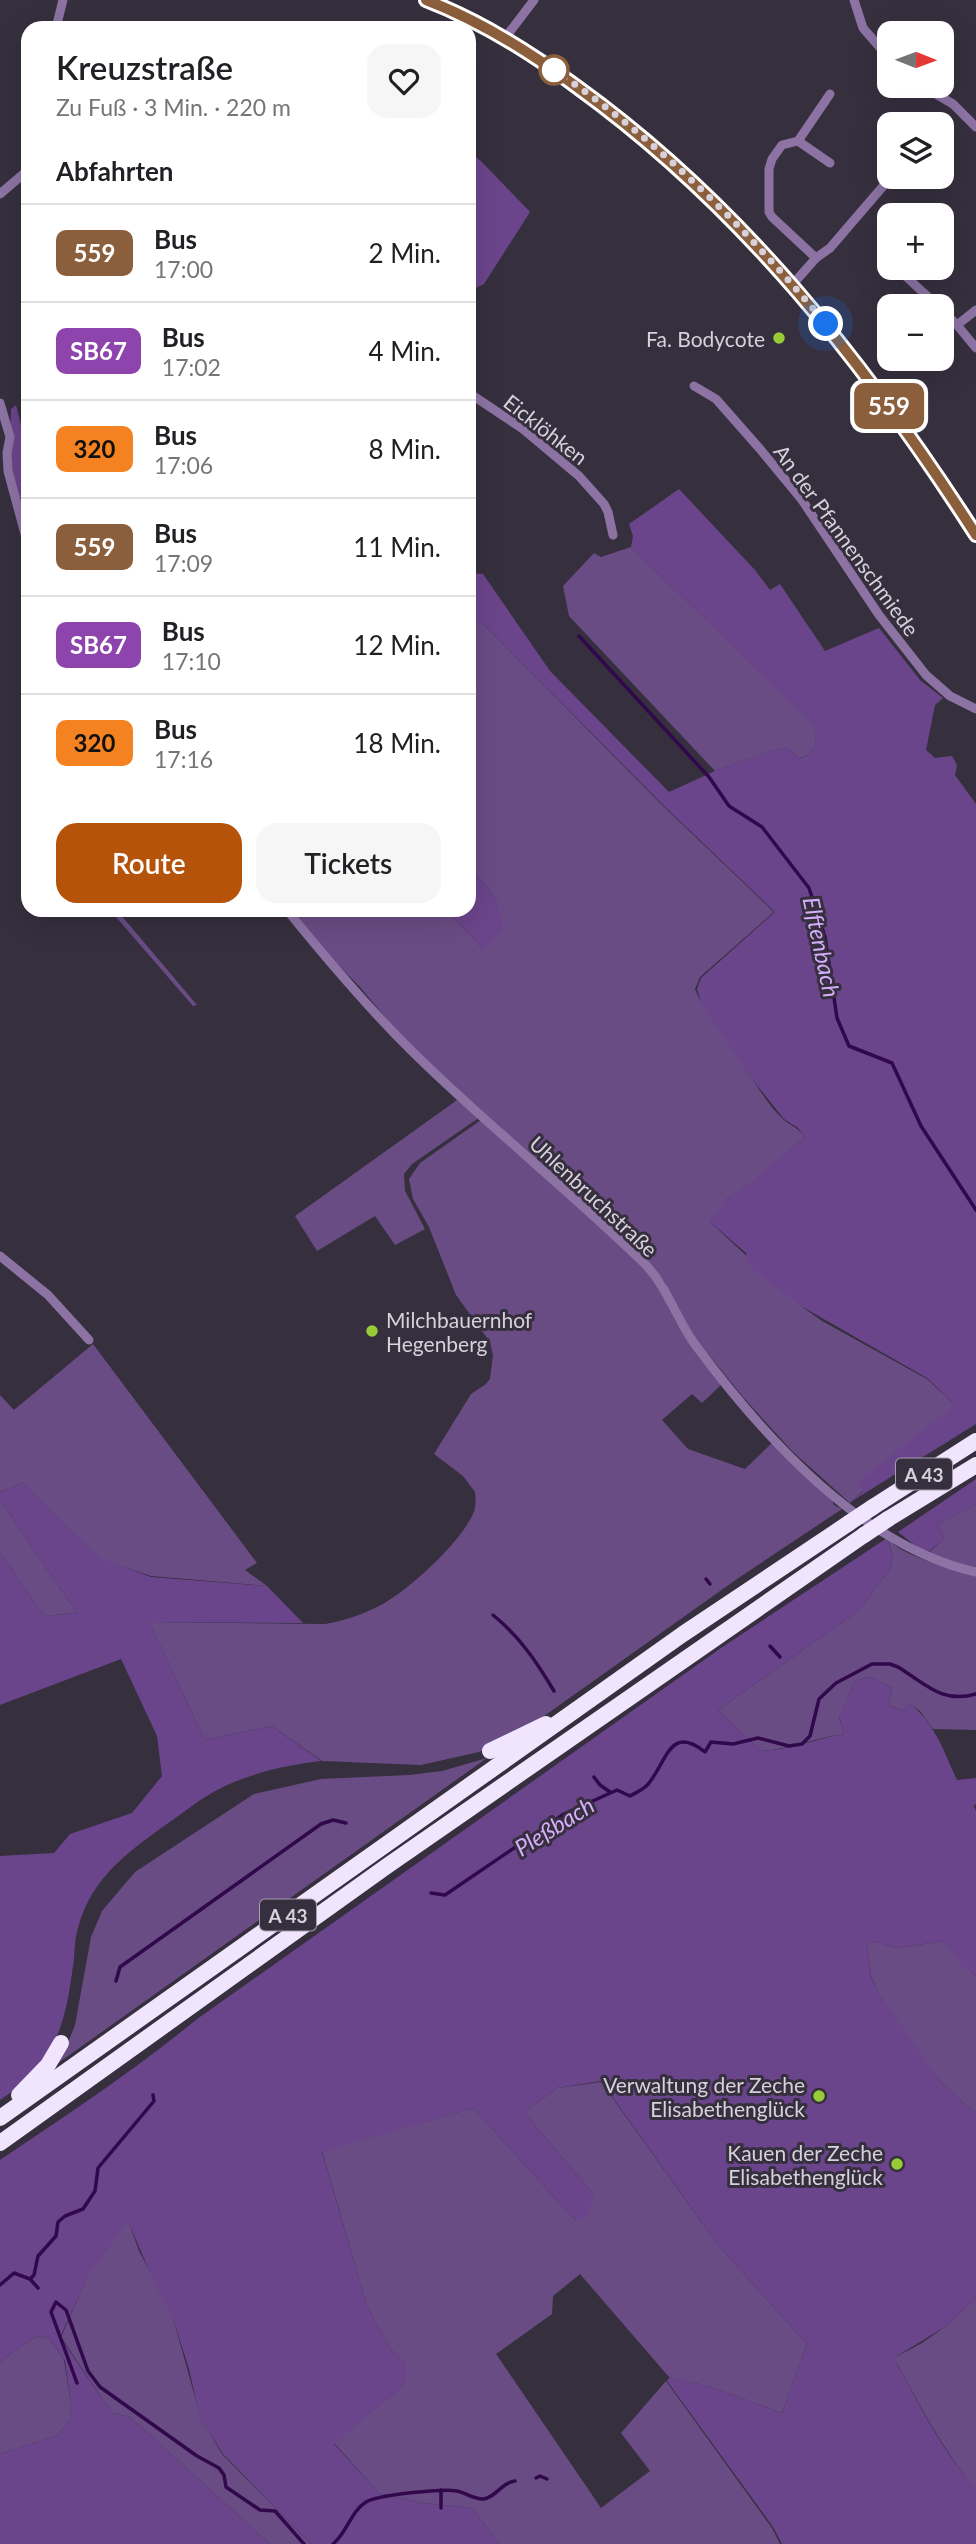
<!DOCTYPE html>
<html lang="de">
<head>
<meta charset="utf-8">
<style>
  body { margin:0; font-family:Lato,sans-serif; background:#f6f6f6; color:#202124; height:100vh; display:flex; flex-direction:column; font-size:26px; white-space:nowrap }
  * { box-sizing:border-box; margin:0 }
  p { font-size:23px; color:#757577 }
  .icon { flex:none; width:38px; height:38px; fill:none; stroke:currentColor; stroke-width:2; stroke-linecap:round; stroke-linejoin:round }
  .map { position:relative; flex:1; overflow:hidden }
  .side { position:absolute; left:21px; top:21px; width:455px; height:896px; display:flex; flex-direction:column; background:#fff; border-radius:21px; box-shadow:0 7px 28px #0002 }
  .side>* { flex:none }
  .badge { padding:0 14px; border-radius:10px; font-size:24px; line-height:46px }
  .needle { width:46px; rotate:91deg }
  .fabs { position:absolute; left:877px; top:21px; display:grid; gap:14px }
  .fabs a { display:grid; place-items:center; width:77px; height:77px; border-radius:14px; background:#fff; box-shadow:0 7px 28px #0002; font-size:35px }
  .you { position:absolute; width:35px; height:35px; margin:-18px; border:5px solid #fff; border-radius:50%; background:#1a73e8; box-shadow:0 0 0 10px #1a73e833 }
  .map>.badge { position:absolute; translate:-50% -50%; box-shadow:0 0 0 4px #fff }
  h2 { padding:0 35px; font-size:26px; line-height:63px }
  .round { display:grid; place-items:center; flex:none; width:74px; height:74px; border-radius:21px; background:#f6f6f6 }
  .summary { display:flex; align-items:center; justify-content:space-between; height:119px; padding:0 35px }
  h1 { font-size:33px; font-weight:600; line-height:52px }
  .action { display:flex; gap:14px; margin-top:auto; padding:14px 35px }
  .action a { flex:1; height:80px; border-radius:21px; background:#b45309; color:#fff; font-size:28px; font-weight:600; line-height:80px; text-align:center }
  .action a+a { background:#f6f6f6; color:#202124 }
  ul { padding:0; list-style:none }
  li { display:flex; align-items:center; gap:21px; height:98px; padding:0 35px; border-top:2px solid #e0e0e0 }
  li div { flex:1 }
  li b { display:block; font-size:26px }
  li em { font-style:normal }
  li .badge { min-width:77px; font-weight:700; text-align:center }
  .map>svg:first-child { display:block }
  .green { fill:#6a4c85 }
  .forest { fill:#6b458b }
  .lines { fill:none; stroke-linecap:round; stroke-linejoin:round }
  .stream { stroke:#31084b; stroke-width:3.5 }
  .minor { stroke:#8c73a4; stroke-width:9 }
  .secondary { stroke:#bf96e5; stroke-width:12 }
  .motorway { stroke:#f1e5fd; stroke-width:16 }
  .motorway-bridge { stroke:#f1e5fd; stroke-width:16 }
  .line-casing { stroke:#fff; stroke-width:16 }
  .line { stroke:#8b5e3c; stroke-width:10 }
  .walk { stroke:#d6d1db; stroke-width:7; stroke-dasharray:0 12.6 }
  .stop-dot { fill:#fff; stroke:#8b5e3c; stroke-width:3.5 }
  .poi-dot { fill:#97cc38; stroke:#362f3e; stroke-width:2.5 }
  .labels { text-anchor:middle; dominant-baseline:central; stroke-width:6; stroke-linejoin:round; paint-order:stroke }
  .shield { fill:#362f3e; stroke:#a6a0ac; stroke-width:2 }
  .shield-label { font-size:19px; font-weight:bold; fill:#d6d1db }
  .poi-label { font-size:21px; fill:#d6d1db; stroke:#362f3e; text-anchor:end }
  .street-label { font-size:21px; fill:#d6d1db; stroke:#362f3e }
  .water-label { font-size:23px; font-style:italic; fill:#d6aefc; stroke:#362f3e }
</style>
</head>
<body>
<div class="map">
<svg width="976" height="2544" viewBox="0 0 976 2544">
  <rect width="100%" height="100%" fill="#362f3e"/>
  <g class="green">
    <path d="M631 547 814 724C817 740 818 755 799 758L787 748 771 751 715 771 569 616 563 586 594 553 601 557Z"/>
    <path d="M480 621 661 804 774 912 700 977 695 989C705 1013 722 1032 736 1053 751 1075 764 1102 784 1120 792 1126 799 1129 805 1137L752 1182 727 1199 711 1223 801 1306 822 1321 927 1379 956 1406 850 1503 792 1451 743 1397 697 1340 672 1303 665 1282 639 1254 405 1041 360 987 328 955 293 910H447L483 949 497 901 469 864V624Z"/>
    <polygon points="110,910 115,910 126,921 197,1005 193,1006"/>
    <polygon points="460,1098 480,1117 412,1164 404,1174 405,1191 425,1229 395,1245 375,1216 317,1251 295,1216"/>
    <path d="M481 1120 644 1267 660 1290 676 1322 723 1383 702 1403 692 1394 662 1420 688 1449 745 1469 773 1442 832 1500 834 1505 842 1509 737 1579 523 1731 479 1752 421 1765 322 1761 272 1726 205 1740 149 1622 325 1624C344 1621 364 1614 381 1605 409 1590 460 1543 473 1514 476 1507 476 1500 475 1492L463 1476 434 1454 471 1394 486 1384 490 1379 493 1355 490 1342 456 1295 429 1227 413 1199 409 1179 420 1163Z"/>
    <polygon points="93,1344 257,1563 245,1570 267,1586 151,1576 100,1559 23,1483 0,1492 0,1395 14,1410"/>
    <polygon points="0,1500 77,1613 44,1616 0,1553"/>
    <polygon points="976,1505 976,1569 927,1554 944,1538 938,1524"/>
    <path d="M888 1540C912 1560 947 1567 976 1574V1730L933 1729 920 1711 908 1703 904 1711 888 1705 892 1688 870 1677 855 1681 839 1717 844 1734C815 1738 790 1749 761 1751L718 1710 858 1611 890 1569 893 1556Z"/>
    <polygon points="487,1758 54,2066 67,2045 75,2025 91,1937 102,1911 135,1872 254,1794 321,1779 409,1775 442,1771"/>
    <polygon points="873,1941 896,1948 945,1941 961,1964 976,1976 976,2114 940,2081 913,2046 877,1991 871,1976 867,1946"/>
    <polygon points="601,2082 718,2245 807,2344 782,2413 708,2386 669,2377 580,2274 553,2296 552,2314 496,2354 601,2508 650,2471 621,2433 666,2381 772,2528 780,2544 499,2544 472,2508 423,2503 379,2493 334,2443 406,2383 406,2365 390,2348 367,2306 322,2151 473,2108 576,2221 594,2195 524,2112 557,2088"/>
    <polygon points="128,2220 139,2251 172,2314 201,2419 222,2454 311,2544 270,2544 130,2417 112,2413 61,2337 88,2275"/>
    <path d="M976 2298V2488C942 2451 919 2402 894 2358L922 2343 946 2326Z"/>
    <polygon points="36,2336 49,2338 64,2360 71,2404 70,2419 58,2435 0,2454 0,2362"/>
  </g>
  <g class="forest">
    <polygon points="469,152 481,161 530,212 484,284 469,291"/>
    <polygon points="16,405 28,453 28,539 12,469 10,453 11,409"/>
    <path d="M679 489 755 570 770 590 780 584 825 651 879 628 920 680 943 698 935 705 926 750 935 758 952 756 957 765 955 775 976 804V1424L849 1503 863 1492 857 1482 955 1405 927 1378 801 1306 749 1266 746 1253 710 1222 727 1199 751 1182 805 1137 798 1128 784 1119 756 1084 702 1005 697 989 701 978 775 912 662 804 480 621 469 624V573L483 574 550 671 669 792 715 771 770 751 787 748 799 758C818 755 817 740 813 724L631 547 633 536 629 524Z"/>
    <polygon points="469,864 497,901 503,928 484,950 447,910 469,910"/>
    <polygon points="976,1479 976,1505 938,1524 944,1538 926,1554 898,1532"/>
    <path d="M23 1483 100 1558 151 1577 267 1586 303 1623 149 1622 205 1740 272 1726 321 1761C286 1765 251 1773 219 1789 203 1797 188 1809 174 1819 132 1849 92 1875 78 1928 74 1940 75 1954 73 1966 65 2027 55 2064 0 2100V1856L54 1853 70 1834 132 1813 162 1776 157 1736 121 1659 0 1705V1553L44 1616 77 1613 0 1500V1492Z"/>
    <path d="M887 1538 893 1556 890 1569 858 1611 718 1710 761 1751C790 1750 815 1739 844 1734L839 1716 855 1681 870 1677 892 1688 888 1705 904 1711 907 1702C934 1720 944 1752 957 1780L976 1778V1804L974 1806 976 1811V1976L960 1964 945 1941 896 1948 873 1941 867 1946 871 1977 877 1991 940 2081 976 2114V2298L946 2326 894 2358C918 2401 941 2452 976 2487V2544H782L773 2527 667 2381 670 2377 708 2386 782 2413 807 2344 718 2245 601 2081 557 2088 524 2112 594 2195 587 2216 576 2221 473 2108 322 2152 367 2306 390 2348 406 2365V2383L334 2444 379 2493 423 2503 472 2508 499 2544H311L223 2454 200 2418 189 2369 172 2315 156 2287 128 2221 88 2276 60 2337 112 2413 130 2417 270 2544H0V2454L58 2435 70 2419 71 2404 65 2361 49 2338 36 2336 0 2362V2160C67 2115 135 2070 197 2019L721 1648Z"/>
  </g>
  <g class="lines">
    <g class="stream">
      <polyline points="579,636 709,777 729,806 762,827 809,888 825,937 837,1018 849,1046 892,1063 921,1126 976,1210"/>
      <polyline points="706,1579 710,1584"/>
      <path d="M493 1615C520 1637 536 1661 554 1691"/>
      <polyline points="770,1646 780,1657"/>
      <polyline points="594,1777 600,1785 610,1792"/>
      <path d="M431 1893 445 1895 564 1814 617 1790 630 1796C637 1792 645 1789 649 1783 667 1761 670 1724 705 1752L711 1742 733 1744 758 1738 789 1746 802 1744 810 1736 819 1699 836 1683 872 1664H890L898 1667C926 1684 942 1704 976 1694"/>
      <polyline points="116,1981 120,1967 321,1824 333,1820 346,1823"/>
      <polyline points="30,2279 38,2288"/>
      <polyline points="0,2285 14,2273 30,2279 34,2275 38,2256 56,2236 58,2222 65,2216 83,2209 95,2191 98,2168 154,2101 153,2095"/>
      <polyline points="77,2383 51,2312 56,2302 66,2310 88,2371 100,2387 197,2456 219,2468 224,2475 226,2487 260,2510 275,2511 304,2544"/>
      <polyline points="536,2478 540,2476 547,2479"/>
      <polyline points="441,2490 441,2508"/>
      <path d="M333 2544C347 2533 351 2511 366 2502 377 2495 444 2488 457 2491 466 2493 474 2499 483 2499 496 2498 500 2483 515 2481"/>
    </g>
    <g class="minor">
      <polyline points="854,0 863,28 889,58"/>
      <polyline points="56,28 63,0"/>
      <polyline points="505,38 534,0"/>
      <polyline points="922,86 953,104 976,127"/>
      <polyline points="798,141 830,163"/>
      <polyline points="0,194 28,170"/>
      <polyline points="816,258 772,217 769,212 769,169 772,159 782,145 798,141 830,94"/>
      <polyline points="901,272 938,306"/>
      <polyline points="793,284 816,258 830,248 891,177"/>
      <polyline points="942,310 957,325"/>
      <polyline points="976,310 957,325 976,348"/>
      <polyline points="694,386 716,399 760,449 802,500 879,615 926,675 950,696 976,709"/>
      <polyline points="469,393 523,429 579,476 604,504 608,512 613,535"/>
      <polyline points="0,403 10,437 7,453 8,471 28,545"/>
      <path d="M287 910C329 962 373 1014 421 1060 493 1130 572 1193 644 1263 666 1285 676 1318 694 1343 761 1434 862 1547 976 1572"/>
      <polyline points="0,1256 48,1295 89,1340"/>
    </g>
    <path class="secondary" d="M426 0C482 21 533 54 582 90 744 208 869 367 976 535"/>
    <g class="motorway">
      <polyline points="873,1507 976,1441"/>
      <polyline points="888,1519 976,1465"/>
      <polyline points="490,1751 546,1724"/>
      <polyline points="19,2095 48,2065 61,2043"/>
      <polyline points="0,2118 683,1634 849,1523"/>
      <polyline points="0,2143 387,1866 864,1535"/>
    </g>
    <g class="motorway-bridge">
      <polyline points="849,1523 873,1507"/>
      <polyline points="864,1535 888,1519"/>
    </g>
  </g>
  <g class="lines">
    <defs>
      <path id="line" d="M426 0C481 21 530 52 577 87 742 206 867 365 976 535"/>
    </defs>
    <use href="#line" class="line-casing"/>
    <use href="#line" class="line"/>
    <path class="walk" d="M554 70C656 138 747 229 826 324"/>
  </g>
  <circle class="stop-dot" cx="554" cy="70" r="14"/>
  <g class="poi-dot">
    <circle cx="779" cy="338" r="7"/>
    <circle cx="372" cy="1331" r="7"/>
    <circle cx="819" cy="2096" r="7"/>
    <circle cx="897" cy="2164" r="7"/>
  </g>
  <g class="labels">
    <g class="shield">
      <rect x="896" y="1458.5" width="56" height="31" rx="5"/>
      <rect x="260" y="1899.5" width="56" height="31" rx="5"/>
    </g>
    <g class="shield-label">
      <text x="924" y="1474">A 43</text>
      <text x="288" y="1915">A 43</text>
    </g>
    <g class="poi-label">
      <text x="765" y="338">Fa. Bodycote</text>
      <text x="386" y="1319" text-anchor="start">Milchbauernhof<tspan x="386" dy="24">Hegenberg</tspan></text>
      <text x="805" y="2084">Verwaltung der Zeche<tspan x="805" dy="24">Elisabethenglück</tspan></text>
      <text x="883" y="2152">Kauen der Zeche<tspan x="883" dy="24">Elisabethenglück</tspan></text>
    </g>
    <g class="street-label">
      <text transform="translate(546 429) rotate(38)">Eicklöhken</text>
      <text transform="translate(847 540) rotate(54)">An der Pfannenschmiede</text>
      <text transform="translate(594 1196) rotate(43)">Uhlenbruchstraße</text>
    </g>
    <g class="water-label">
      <text transform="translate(822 947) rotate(78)">Elftenbach</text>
      <text transform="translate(554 1826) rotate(-32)">Pleßbach</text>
    </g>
  </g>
</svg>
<div class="fabs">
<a><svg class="needle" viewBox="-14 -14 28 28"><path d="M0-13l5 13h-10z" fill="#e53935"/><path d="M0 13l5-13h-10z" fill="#757577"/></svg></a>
<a><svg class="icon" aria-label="layers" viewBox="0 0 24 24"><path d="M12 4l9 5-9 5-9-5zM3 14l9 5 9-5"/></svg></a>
<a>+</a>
<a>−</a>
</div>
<div class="you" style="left:826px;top:324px"></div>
<b class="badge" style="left:889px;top:406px;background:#8b5e3c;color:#fff">559</b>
<section class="side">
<div class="summary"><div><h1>Kreuzstraße</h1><p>Zu Fuß · 3 Min. · 220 m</p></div><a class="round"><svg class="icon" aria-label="heart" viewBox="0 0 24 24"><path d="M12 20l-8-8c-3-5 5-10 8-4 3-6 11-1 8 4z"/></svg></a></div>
<h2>Abfahrten</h2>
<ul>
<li><span class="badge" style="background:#8b5e3c;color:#fff">559</span><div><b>Bus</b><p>17:00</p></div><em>2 Min.</em></li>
<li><span class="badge" style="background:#8e44ad;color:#fff">SB67</span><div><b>Bus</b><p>17:02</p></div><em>4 Min.</em></li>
<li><span class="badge" style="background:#f58220;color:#111">320</span><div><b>Bus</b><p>17:06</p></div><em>8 Min.</em></li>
<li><span class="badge" style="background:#8b5e3c;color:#fff">559</span><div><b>Bus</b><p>17:09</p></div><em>11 Min.</em></li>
<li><span class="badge" style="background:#8e44ad;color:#fff">SB67</span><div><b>Bus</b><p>17:10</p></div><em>12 Min.</em></li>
<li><span class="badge" style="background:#f58220;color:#111">320</span><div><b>Bus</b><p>17:16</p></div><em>18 Min.</em></li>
</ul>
<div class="action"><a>Route</a><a>Tickets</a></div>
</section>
</div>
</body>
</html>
